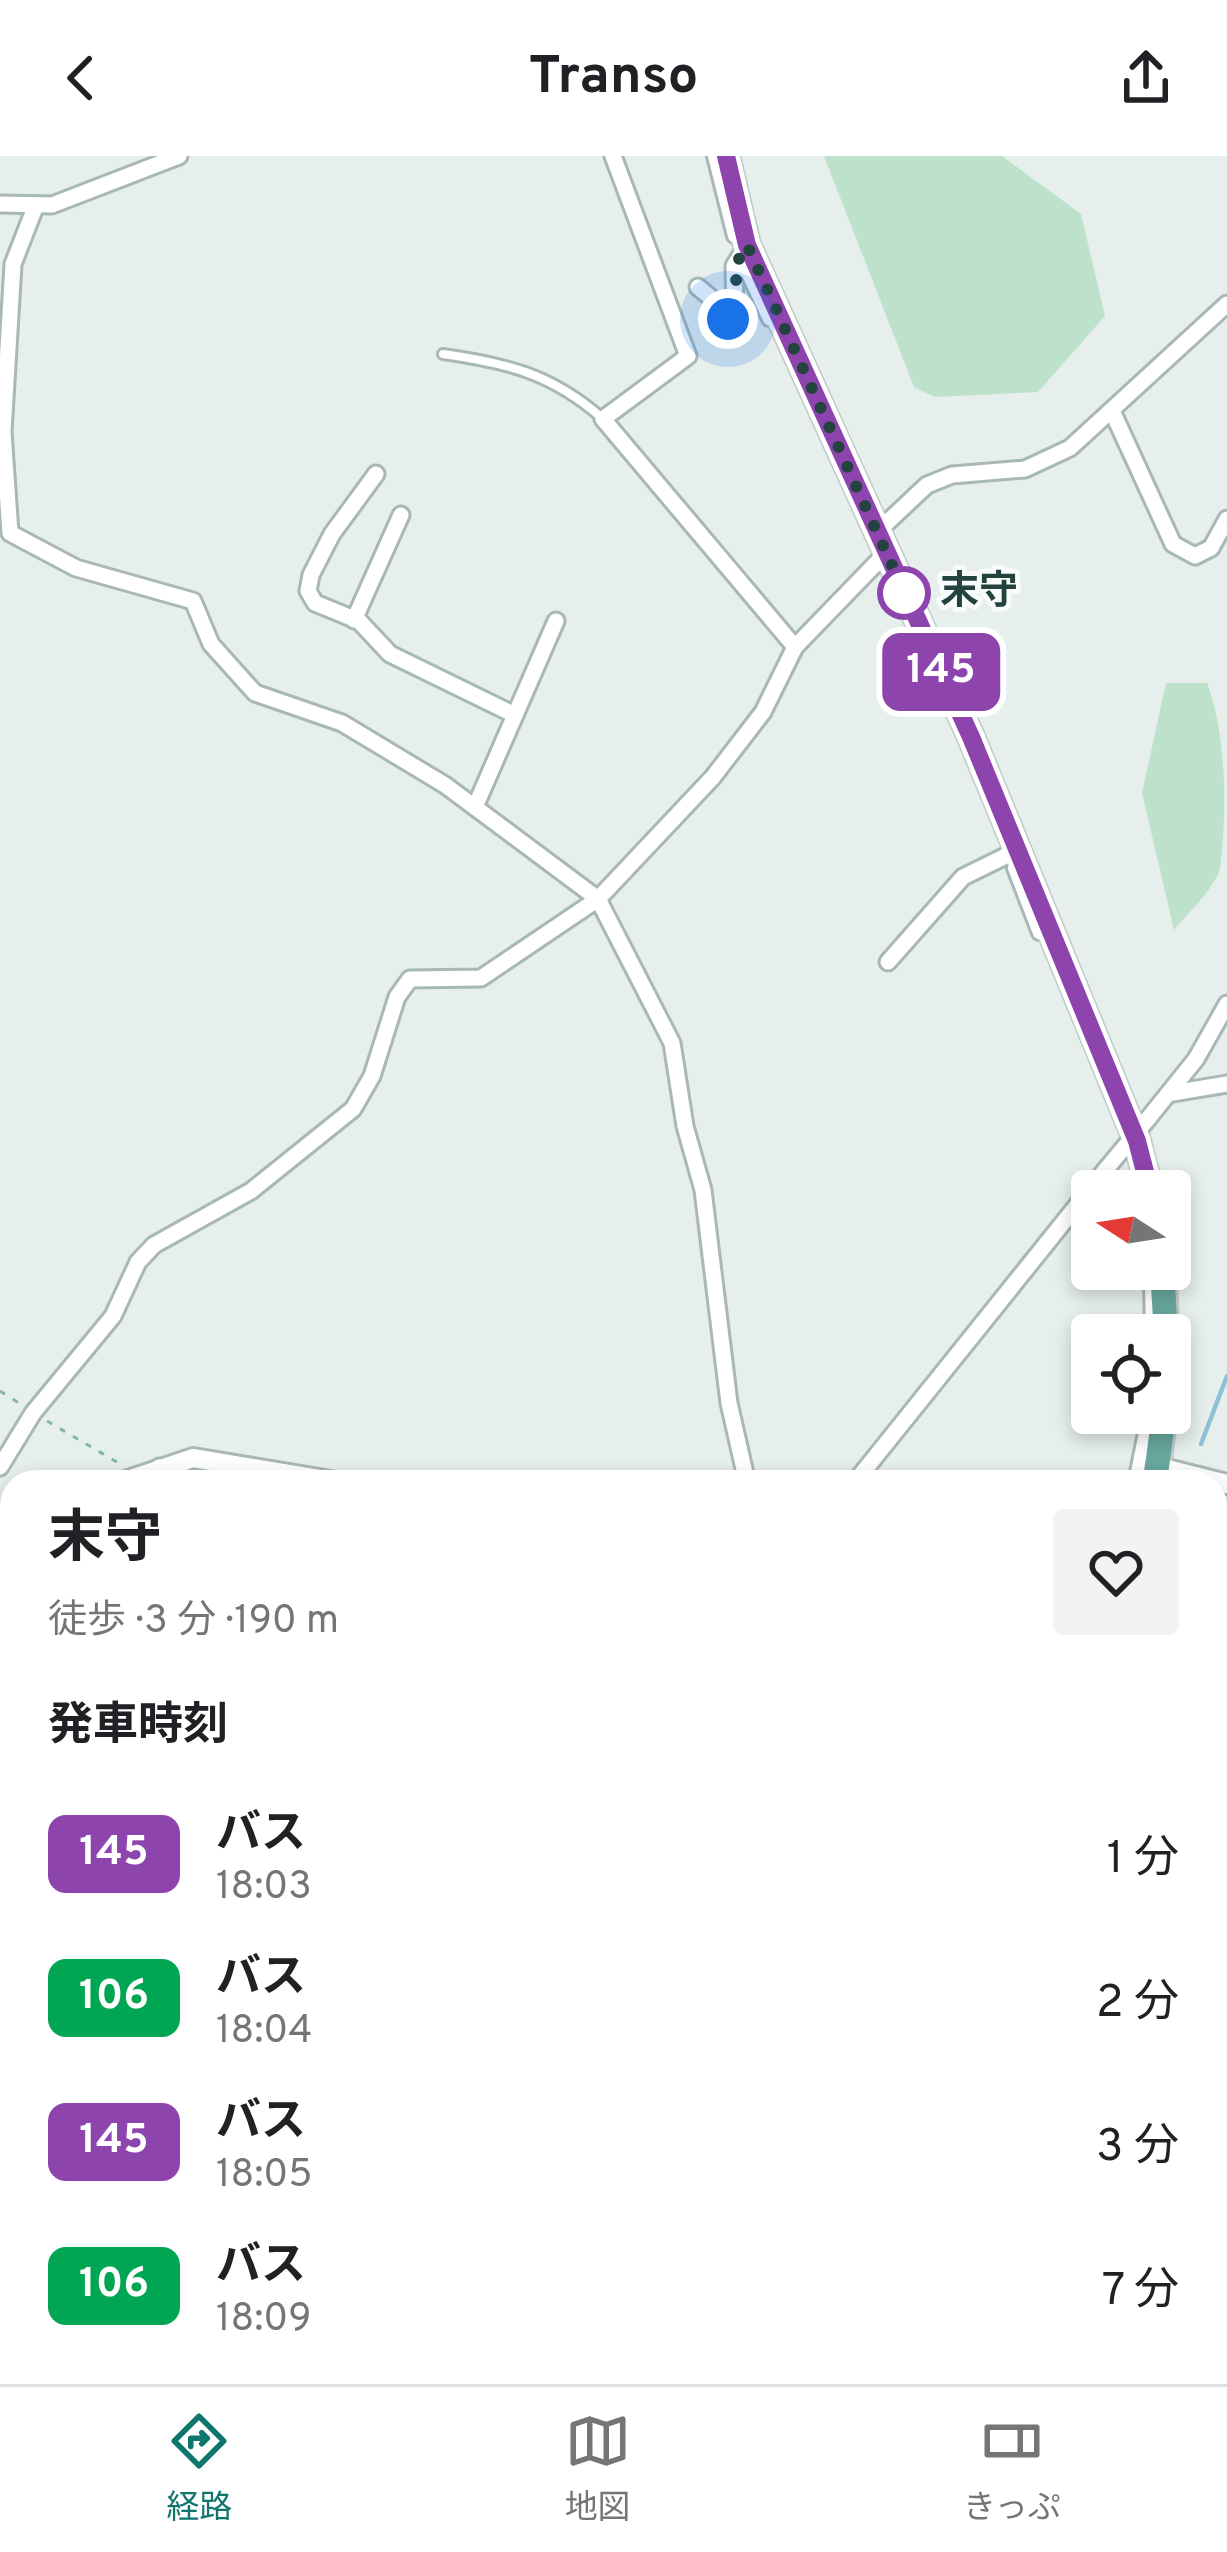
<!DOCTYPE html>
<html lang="ja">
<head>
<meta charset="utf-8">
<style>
  body { margin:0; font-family:Overpass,"Noto Sans JP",sans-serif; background:#f2f2f2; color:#202124; height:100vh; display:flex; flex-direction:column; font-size:45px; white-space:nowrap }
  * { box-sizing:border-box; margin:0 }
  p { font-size:39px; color:#757577 }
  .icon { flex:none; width:66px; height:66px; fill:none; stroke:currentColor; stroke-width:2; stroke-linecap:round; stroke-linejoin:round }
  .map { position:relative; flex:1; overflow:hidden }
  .drawer { position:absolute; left:0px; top:1314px; width:1227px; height:915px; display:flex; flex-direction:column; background:#fff; border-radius:36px 36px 0 0; box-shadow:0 6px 18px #0003 }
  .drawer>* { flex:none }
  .badge { padding:0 24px; border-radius:18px; font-size:42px; line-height:78px }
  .needle { width:78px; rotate:282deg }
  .fabs { position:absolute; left:1071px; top:1014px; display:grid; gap:24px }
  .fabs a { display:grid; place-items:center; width:120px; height:120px; border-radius:12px; background:#fff; box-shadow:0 6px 18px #0003; font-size:60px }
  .you { position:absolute; width:60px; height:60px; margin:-30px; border:9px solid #fff; border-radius:50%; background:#1a73e8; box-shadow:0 0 0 18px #1a73e833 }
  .map>.badge { position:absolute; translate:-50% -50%; box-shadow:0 0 0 6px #fff }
  h2 { padding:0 48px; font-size:45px; line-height:108px }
  .round { display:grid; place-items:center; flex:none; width:126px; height:126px; border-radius:12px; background:#f2f2f2 }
  .head { display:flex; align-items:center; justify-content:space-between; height:204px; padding:0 48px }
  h1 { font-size:57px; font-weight:700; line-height:90px }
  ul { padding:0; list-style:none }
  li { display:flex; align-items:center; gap:36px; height:144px; padding:0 48px }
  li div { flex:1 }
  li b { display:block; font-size:45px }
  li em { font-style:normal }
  li .badge { min-width:132px; font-weight:700; text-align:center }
  header { display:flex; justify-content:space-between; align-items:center; height:156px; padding:0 48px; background:#fff; font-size:54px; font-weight:700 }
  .tab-bar { display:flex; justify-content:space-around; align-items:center; height:168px; border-top:3px solid #e0e0e0; background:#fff; font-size:33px; color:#757577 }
  .tab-bar a { display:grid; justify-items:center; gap:6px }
  .tab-bar .active { color:#0f766e }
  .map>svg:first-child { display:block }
  .green { fill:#bee1cc }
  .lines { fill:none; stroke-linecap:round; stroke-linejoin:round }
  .stream { stroke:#8cc2d6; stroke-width:4.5 }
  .service-casing { stroke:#a8b8b4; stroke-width:14 }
  .pedestrian-casing { stroke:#a8b8b4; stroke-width:18 }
  .minor-casing { stroke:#a8b8b4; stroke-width:21 }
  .tertiary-casing { stroke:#a8b8b4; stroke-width:24 }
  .secondary-casing { stroke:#a3bcb6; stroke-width:27 }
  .primary-casing { stroke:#c1cac9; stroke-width:30 }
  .path { stroke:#85b4ab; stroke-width:3; stroke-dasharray:6 9; stroke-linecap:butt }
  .service { stroke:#fff; stroke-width:8 }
  .pedestrian { stroke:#fff; stroke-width:12 }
  .minor { stroke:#fff; stroke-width:15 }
  .tertiary { stroke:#fff; stroke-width:18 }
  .secondary { stroke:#fff; stroke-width:21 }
  .primary { stroke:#68a79e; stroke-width:24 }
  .minor-bridge-casing { stroke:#a8b8b4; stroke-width:21; stroke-linecap:butt }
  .minor-bridge { stroke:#fff; stroke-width:15 }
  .line-casing { stroke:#fff; stroke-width:27 }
  .line { stroke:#8e44ad; stroke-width:18 }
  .walk { stroke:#23433e; stroke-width:12; stroke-dasharray:0 21.6 }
  .stop-dot { fill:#fff; stroke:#8e44ad; stroke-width:6 }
  .labels { text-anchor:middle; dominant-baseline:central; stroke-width:10; stroke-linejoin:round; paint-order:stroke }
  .stop-label { font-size:39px; font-weight:bold; fill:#23433e; stroke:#f7fbf9; text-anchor:start }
</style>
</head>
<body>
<header><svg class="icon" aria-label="back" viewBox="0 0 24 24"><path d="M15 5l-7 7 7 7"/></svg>Transo<svg class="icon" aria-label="share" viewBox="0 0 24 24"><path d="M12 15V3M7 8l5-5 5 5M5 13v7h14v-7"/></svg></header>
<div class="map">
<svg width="1227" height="2228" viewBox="0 0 1227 2228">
  <rect width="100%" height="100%" fill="#e6efec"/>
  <g class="green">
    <polygon points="824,0 1002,0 1081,58 1105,160 1038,236 935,241 914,231"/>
    <path d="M1166 527H1207C1227 580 1227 656 1220 713 1213 734 1189 756 1174 774L1142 637Z"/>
  </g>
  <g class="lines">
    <polyline class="stream" points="1201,1288 1227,1220"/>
    <defs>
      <path id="service" d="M443 198C507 207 552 218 602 262"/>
      <g id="pedestrian">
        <polyline points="714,0 734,80"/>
        <polyline points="742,105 769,163"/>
        <polyline points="1014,712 1039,777"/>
        <polyline points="1151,1126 1152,1179"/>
        <polyline points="1135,1326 1149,1257"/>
      </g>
      <g id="minor">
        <polyline points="613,0 688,200 603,263 795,491"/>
        <polyline points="0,48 52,49 179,0"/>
        <polyline points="36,49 13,108 3,276 10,377 76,412 193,445 211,488 255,537 342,567 445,629 598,743 672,887 685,970 703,1034 729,1247 747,1326"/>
        <polyline points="698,131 717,147 723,161 735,159 734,110 747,89"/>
        <polyline points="1112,255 1173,388 1195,400 1211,392 1227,363"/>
        <polyline points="376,318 332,378 311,419 308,435 315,447 359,465 390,498 515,559"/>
        <polyline points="877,376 927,329 952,319 1025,313 1070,292 1227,148"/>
        <polyline points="354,464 401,359"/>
        <polyline points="475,651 556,465"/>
        <polyline points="888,806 963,721 1016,695"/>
        <polyline points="1173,937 1227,928"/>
        <polyline points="1147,964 1196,903 1227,848"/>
        <polyline points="0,1311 33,1257 113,1160 138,1106 154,1089 251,1035 353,953 372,920 397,841 410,823 481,822 598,743 713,621 763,556 795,491 886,397"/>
        <polyline points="159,1311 199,1326"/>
        <polyline points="855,1326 1107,1012"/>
        <polyline points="1215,1522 1227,1518"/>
        <polyline points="1215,1778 1227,1793"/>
        <polyline points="309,2217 312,2228"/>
        <polyline points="1033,2217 1049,2228"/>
        <polyline points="540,2228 558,2217"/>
      </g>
      <g id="tertiary">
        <polyline points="1159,1311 1227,1328"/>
        <polyline points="122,1326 193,1302 337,1326"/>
        <polyline points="0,1406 12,1401"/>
      </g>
      <polyline id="secondary" points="571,2228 576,2217"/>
      <g id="primary">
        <polyline points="726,0 747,89 971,581 1137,985 1150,1035"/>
        <polyline points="1162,1113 1166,1179"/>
        <polyline points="1155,1326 1164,1257"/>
        <polyline points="0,2030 12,2025"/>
      </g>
    </defs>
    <use href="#service" class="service-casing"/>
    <use href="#pedestrian" class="pedestrian-casing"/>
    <use href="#minor" class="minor-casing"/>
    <use href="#tertiary" class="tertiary-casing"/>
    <use href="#secondary" class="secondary-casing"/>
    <use href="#primary" class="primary-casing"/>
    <g class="path">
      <polyline points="0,1235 19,1247"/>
      <polyline points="47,1265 122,1309"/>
    </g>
    <use href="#service" class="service"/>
    <use href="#pedestrian" class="pedestrian"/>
    <use href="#minor" class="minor"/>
    <use href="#tertiary" class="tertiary"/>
    <use href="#secondary" class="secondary"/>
    <use href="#primary" class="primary"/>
    <defs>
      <polyline id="minor-bridge" points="1107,1012 1147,964"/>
    </defs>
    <use href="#minor-bridge" class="minor-bridge-casing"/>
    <use href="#minor-bridge" class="minor-bridge"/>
  </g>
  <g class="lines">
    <defs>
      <polyline id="line" points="726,0 747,89 971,581 1137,985 1150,1035"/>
    </defs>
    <use href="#line" class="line-casing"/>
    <use href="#line" class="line"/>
    <path class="walk" d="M728 163 735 159C740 134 729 110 747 89L909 447 904 437"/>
  </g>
  <circle class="stop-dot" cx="904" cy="437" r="24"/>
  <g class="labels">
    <g class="stop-label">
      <text x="940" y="437">末守</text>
    </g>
  </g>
</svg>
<div class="fabs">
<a><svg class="needle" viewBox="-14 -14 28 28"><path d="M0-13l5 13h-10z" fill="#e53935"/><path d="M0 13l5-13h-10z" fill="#757577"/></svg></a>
<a><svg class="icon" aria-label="locate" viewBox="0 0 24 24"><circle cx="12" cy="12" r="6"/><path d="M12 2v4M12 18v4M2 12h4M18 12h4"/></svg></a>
</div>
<div class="you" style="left:728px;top:163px"></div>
<b class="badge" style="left:941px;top:516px;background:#8e44ad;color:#fff">145</b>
<section class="drawer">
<div class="head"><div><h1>末守</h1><p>徒歩 · 3 分 · 190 m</p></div><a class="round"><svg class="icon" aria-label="heart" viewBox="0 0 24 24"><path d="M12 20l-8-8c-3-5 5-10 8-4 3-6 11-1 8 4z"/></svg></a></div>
<h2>発車時刻</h2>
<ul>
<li><span class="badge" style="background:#8e44ad;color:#fff">145</span><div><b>バス</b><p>18:03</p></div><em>1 分</em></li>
<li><span class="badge" style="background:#00a651;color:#fff">106</span><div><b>バス</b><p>18:04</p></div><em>2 分</em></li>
<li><span class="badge" style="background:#8e44ad;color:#fff">145</span><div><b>バス</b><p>18:05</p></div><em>3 分</em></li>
<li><span class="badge" style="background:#00a651;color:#fff">106</span><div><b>バス</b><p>18:09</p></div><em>7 分</em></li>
</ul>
</section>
</div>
<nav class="tab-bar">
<a class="active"><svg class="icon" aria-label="directions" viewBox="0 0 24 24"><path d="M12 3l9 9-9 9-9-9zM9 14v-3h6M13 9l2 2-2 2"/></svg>経路</a>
<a><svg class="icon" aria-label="map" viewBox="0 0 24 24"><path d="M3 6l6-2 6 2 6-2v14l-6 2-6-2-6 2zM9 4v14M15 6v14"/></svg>地図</a>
<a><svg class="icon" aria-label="tickets" viewBox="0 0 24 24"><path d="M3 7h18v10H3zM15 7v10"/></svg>きっぷ</a>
</nav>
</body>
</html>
